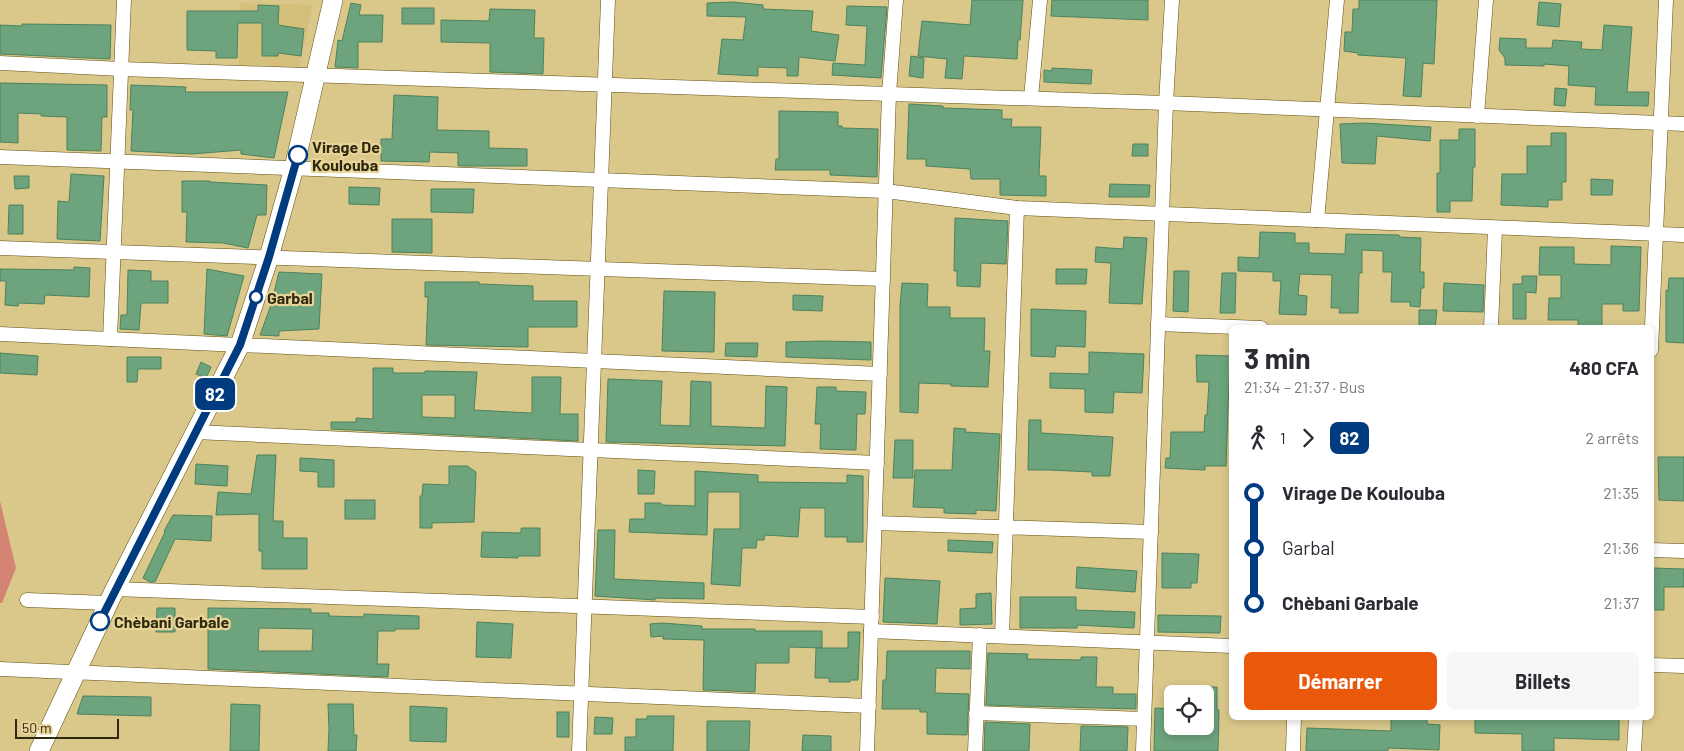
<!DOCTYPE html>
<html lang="fr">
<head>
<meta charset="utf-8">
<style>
  body { margin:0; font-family:Barlow,sans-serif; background:#f7f7f7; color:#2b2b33; height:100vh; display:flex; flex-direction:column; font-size:19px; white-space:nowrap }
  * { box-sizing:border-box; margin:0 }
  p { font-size:16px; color:#7c7c81 }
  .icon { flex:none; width:28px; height:28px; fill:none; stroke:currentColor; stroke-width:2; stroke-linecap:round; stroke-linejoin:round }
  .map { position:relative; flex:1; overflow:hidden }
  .side { position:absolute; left:1229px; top:325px; width:425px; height:395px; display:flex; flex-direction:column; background:#fff; border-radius:8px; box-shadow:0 2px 8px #0003 }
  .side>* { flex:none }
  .badge { padding:0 10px; border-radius:8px; font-size:18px; line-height:32px }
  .fabs { position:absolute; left:1164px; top:685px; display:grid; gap:10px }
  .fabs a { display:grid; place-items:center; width:50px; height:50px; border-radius:8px; background:#fff; box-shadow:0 2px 8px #0003; font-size:25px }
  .scale { position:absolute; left:15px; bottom:12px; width:104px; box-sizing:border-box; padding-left:5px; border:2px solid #302910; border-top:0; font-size:14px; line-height:18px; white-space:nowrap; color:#302910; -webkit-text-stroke:4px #e7d497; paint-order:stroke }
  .map>.badge { position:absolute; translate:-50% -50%; box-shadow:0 0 0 2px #fff }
  .legs { display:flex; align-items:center; gap:8px; height:55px; padding:0 15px; font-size:16px }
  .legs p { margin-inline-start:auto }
  .headline { display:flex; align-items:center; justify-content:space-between; height:85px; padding:0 15px }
  h1 { font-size:28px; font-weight:700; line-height:38px }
  .cta { display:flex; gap:10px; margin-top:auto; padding:10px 15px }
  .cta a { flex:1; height:58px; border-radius:8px; background:#ea580c; color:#fff; font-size:20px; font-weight:700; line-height:58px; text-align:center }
  .cta a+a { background:#f7f7f7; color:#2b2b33 }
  ul { padding:0 15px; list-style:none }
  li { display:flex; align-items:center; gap:18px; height:55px; font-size:19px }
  li i { display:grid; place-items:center; width:8px; height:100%; margin:0 6px; background:currentColor }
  li i::after { content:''; width:12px; height:12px; margin:-6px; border:4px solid; border-radius:50%; background:#fff }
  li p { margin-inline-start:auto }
  li:first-child i { background:linear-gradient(#0000 50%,currentColor 0) }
  li:last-child i { background:linear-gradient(currentColor 50%,#0000 0) }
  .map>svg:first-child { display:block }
  .built { fill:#d5c07b }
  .green { fill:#d48473 }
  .building { fill:#6da47e; stroke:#4c825d; fill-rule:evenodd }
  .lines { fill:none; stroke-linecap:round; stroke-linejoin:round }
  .minor-casing { stroke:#604f0e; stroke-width:15 }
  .secondary-casing { stroke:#604f0e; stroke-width:20 }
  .minor { stroke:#fff; stroke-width:14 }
  .secondary { stroke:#fff; stroke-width:19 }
  .line-1-casing { stroke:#fff; stroke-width:11 }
  .line-1 { stroke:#003b80; stroke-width:8 }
  .stop-1-dot { fill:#fff; stroke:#003b80; stroke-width:2.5 }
  .labels { text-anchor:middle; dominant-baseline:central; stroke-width:4.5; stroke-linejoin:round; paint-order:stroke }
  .stop-label { font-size:16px; font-weight:bold; fill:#302910; stroke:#e7d497; text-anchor:start }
</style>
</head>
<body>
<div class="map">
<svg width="1684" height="751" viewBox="0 0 1684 751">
  <rect width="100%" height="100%" fill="#dac78a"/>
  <polygon class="built" points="241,3 313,5 299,67 238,65"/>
  <polygon class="green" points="0,501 16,568 2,603 0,603"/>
  <g class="building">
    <polygon points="972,0 1023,0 1020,40 1018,40 1017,59 964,56 962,79 945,78 947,59 918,56 922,21 970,25"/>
    <polygon points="1052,0 1148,0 1148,20 1051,16"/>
    <polygon points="1359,0 1437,0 1434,64 1423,63 1421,97 1403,96 1406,58 1358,55 1358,53 1344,51 1345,32 1352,32 1353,9 1359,9"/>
    <polygon points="732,2 763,5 763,9 813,11 811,31 839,35 835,61 799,57 798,76 787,76 787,68 758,67 758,76 718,74 722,39 743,40 746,17 707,16 707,3"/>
    <polygon points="1539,2 1561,4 1559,27 1537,25"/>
    <polygon points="351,3 361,5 359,15 383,15 382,42 358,42 358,68 335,67 338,40 342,41"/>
    <polygon points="258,5 279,6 278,25 304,29 301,56 278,53 278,56 262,56 262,23 238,23 237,58 216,58 216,51 187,50 187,11 258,11"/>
    <polygon points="847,6 887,7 881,78 832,75 833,63 865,65 867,26 846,25"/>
    <rect x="402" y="8" width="32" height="16"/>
    <polygon points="490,9 535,10 534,38 544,38 543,74 490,72 490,43 441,42 441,20 489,21"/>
    <polygon points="22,24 111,25 110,59 0,54 0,25 22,26"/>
    <polygon points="1604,25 1632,27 1627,92 1649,92 1648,106 1595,105 1596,87 1568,85 1569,66 1544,64 1544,66 1505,65 1505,58 1499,50 1500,38 1526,39 1526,48 1552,48 1553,40 1582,42 1581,49 1602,50"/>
    <polygon points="911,56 924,58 923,78 909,76"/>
    <polygon points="1052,68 1092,70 1091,84 1044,82 1044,70 1052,71"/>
    <polygon points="0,83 107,85 107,117 102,117 101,151 67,150 67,117 41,116 41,114 18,113 18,143 0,142"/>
    <polygon points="131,85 186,87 185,92 288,92 274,158 241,154 241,150 192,154 131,151 133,110 130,110"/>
    <polygon points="1555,88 1567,89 1565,106 1554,105"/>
    <polygon points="394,95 438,97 437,130 489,131 489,148 527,149 527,166 458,166 458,153 430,152 429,162 381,161 381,139 392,139"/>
    <polygon points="909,104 943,106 943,108 1002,110 1002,119 1012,119 1011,127 1041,127 1039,176 1046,176 1046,196 1000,195 1000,179 971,179 970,169 926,166 926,159 907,159"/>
    <polygon points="779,111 838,112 838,126 842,126 842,128 878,129 877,177 830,175 830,170 775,170 776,159 779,159"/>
    <polygon points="1364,123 1431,127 1430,141 1377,136 1375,164 1342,163 1340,124"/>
    <polygon points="1459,129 1475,129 1475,167 1473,167 1472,201 1450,201 1450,212 1437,212 1437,173 1440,173 1440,140 1459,140"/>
    <polygon points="1551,133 1566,133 1566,182 1562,182 1562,200 1548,200 1548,207 1501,205 1502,174 1527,174 1527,146 1551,146"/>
    <polygon points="1133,144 1148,144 1148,156 1132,156"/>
    <polygon points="71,174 104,176 100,241 57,239 58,201 69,202"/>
    <polygon points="14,176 29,176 29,188 15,189"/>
    <polygon points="1591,179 1613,180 1612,195 1591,195"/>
    <polygon points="182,181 210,181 210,182 267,185 266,215 257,215 248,248 223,243 186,242 187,212 182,212"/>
    <polygon points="1110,184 1150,185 1149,197 1109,197"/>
    <polygon points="349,187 380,188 379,205 349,204"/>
    <polygon points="431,189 474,189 473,213 431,212"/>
    <polygon points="9,205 23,205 23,234 8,234"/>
    <polygon points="955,218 1008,221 1006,264 981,263 980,287 957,286 957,271 954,271"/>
    <polygon points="392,219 432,219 432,253 392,252"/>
    <polygon points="1260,232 1295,233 1295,243 1309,243 1309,253 1345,254 1346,234 1399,235 1399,237 1421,238 1420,272 1424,272 1424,288 1421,288 1420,307 1410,306 1410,302 1391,302 1392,272 1383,272 1383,251 1362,250 1362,273 1359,273 1358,313 1339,313 1340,308 1331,308 1332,275 1300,274 1298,295 1307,296 1306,315 1279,314 1281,281 1273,281 1273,272 1238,271 1238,257 1259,258"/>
    <polygon points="1124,237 1147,238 1142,304 1109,303 1111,263 1095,262 1096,247 1123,249"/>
    <polygon points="1611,246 1641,247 1639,311 1623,311 1623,304 1602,304 1602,326 1578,326 1578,320 1548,320 1549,298 1561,298 1561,275 1539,275 1540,247 1574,247 1574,264 1611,265"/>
    <polygon points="74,267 90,268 89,297 45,295 44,304 19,303 18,306 5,305 6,281 0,281 0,269 74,270"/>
    <polygon points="207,269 244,276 227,336 204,334"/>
    <polygon points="1056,269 1087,269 1086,284 1056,284"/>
    <polygon points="128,270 151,271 151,281 168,281 168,303 141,303 139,330 120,329 121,315 127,315"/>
    <polygon points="1174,271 1189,271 1188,312 1173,311"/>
    <polygon points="279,272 322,274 319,329 279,331 279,336 260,335 271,305"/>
    <polygon points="1222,273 1236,273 1235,313 1220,313"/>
    <polygon points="1522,276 1537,276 1536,293 1526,292 1526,319 1513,319 1513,284 1522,284"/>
    <polygon points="1669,278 1684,278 1684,343 1666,342 1666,290 1668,291"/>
    <polygon points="425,282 479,282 479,284 533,286 533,301 577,301 577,327 528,327 528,347 426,345 428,297 425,297"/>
    <polygon points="902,283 928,284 927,307 950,307 950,318 985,318 984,351 990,351 988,387 951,386 951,384 919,383 918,413 900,412 900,306"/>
    <polygon points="1444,283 1484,285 1483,312 1443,311"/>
    <polygon points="664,291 715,292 714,352 662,351"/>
    <polygon points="793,295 823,296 822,311 793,310"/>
    <polygon points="1031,309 1086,311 1085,347 1056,346 1055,357 1031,356"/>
    <polygon points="1419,310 1437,310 1435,328 1419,327"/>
    <polygon points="820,341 871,342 871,360 786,357 786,342"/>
    <polygon points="726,343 758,343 757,357 725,356"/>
    <polygon points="1089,352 1144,354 1142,393 1114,392 1113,413 1085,412 1085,389 1050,388 1050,373 1089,374"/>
    <polygon points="0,353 38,356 37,375 0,373"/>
    <polygon points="1196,355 1230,356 1226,466 1205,466 1205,470 1165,468 1166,458 1170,458 1171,432 1204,432 1205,415 1207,415 1209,382 1197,382"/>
    <polygon points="127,357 161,357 161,369 138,369 137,382 127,382"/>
    <polygon points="201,362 211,367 206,378 196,374"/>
    <path d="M373 368H393V373H425V371L477 372 474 410 530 413H532V377H561L560 414H578V441L331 429V422H356V418L373 419ZM422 395H455V418L422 417Z"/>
    <polygon points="608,379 662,381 660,425 690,426 691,381 711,382 711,426 765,428 766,386 787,387 785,446 606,442"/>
    <polygon points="817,387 836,387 836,391 866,392 865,414 857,414 856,450 820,449 821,424 815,424"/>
    <polygon points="1029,420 1041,420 1041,433 1113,437 1110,476 1092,476 1092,472 1049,470 1028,470"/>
    <polygon points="954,428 966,429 965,432 1000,434 996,511 976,510 976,514 944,513 944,508 913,507 915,470 952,470"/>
    <polygon points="895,440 913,440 913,478 893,478"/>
    <polygon points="257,455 276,455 273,521 283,521 283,538 307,538 307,569 262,569 262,551 259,551 259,514 216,515 218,492 251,494"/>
    <polygon points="1658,457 1684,457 1684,501 1659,500"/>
    <polygon points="300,458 334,460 334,487 318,487 318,472 300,471"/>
    <polygon points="196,464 228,466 227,486 195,484"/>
    <polygon points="449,466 467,466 476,472 474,522 432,523 432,528 420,528 420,496 422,496 423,484 449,485"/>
    <polygon points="638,470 655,471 654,494 638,494"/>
    <polygon points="695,471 758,475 758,482 847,483 847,475 863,476 863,542 847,542 847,537 825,537 825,508 800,508 798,537 765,535 764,540 757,540 756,548 742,548 740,586 711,584 714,529 740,529 740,492 708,492 707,535 629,532 630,519 645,519 645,503 661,503 661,505 695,506"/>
    <rect x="345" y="500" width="30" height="19"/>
    <polygon points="173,515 212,516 211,541 175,539 155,582 150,582 143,578 165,532 164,531"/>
    <polygon points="521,528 540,528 540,556 518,556 518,558 481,557 482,532 521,533"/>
    <polygon points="598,530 615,530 614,579 704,583 704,599 655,598 655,600 595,596"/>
    <polygon points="948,540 993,542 992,553 948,551"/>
    <polygon points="1162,553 1199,554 1197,583 1191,583 1191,588 1162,588"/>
    <polygon points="1077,567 1137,571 1135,592 1076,588"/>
    <polygon points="1653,568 1684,569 1684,587 1664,587 1664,610 1652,610"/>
    <polygon points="885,578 940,581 937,624 883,622"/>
    <polygon points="991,593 992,624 960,625 960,609 976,608 976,594"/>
    <polygon points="1020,597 1076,597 1076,610 1135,612 1134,628 1077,625 1077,628 1020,628"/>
    <polygon points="157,608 175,608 175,632 156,632"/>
    <path d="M208 608 311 609V613H329V616L364 617V614L419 616V629H395V631H378L377 664H389L388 677 208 669ZM259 628 313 629 312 651H258Z"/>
    <polygon points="1158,615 1221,616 1220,633 1158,632"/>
    <polygon points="477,622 513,624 511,658 476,657"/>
    <polygon points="662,623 702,626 702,629 755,629 755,631 822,631 822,648 789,647 789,663 756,663 755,692 703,690 704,640 663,639 663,636 651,637 650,624"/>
    <polygon points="848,632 860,632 858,680 850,680 850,682 829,682 829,678 815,678 816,648 848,648"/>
    <polygon points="887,651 970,651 970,669 936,668 935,693 969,694 967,735 927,734 927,712 920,712 920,709 882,709 883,680 886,680"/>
    <polygon points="988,653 1028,654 1027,659 1081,660 1081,657 1097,657 1096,687 1113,687 1113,694 1136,694 1136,709 986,705"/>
    <polygon points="1205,687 1217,687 1217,710 1219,710 1218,751 1154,751 1155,708 1172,709 1172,726 1205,726"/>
    <polygon points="83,696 151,697 151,716 77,714"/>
    <polygon points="231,704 260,705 259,751 230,751"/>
    <polygon points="328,704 353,704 354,735 357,735 356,751 328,751 329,729"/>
    <polygon points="410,706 447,708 446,742 410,741"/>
    <rect x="557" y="712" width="12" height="25"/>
    <polygon points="647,716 674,716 673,751 625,751 625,737 636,737 636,719 647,719"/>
    <polygon points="595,717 613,718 612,734 594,734"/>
    <polygon points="1391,718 1427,718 1427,724 1440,725 1439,750 1388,748 1388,751 1306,751 1307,728 1391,731"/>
    <polygon points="1475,718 1619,718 1619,740 1554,738 1554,751 1522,751 1522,734 1475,733"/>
    <polygon points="707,721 750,721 749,751 707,751"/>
    <polygon points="985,722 1030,724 1029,751 984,751"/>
    <polygon points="1081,726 1128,727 1127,751 1080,751"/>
    <polygon points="803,735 831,736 831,751 802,751"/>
  </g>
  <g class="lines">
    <defs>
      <g id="minor">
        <polyline points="0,63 121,69 1166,103 1684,124"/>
        <polyline points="1031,98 1040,0"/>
        <polyline points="1477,116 1486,0"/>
        <polyline points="0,157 886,191 1017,208 1684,235"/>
        <polyline points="1317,220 1337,0"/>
        <polyline points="0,248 883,279"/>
        <polyline points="1158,324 1261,328"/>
        <polyline points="1491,328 1495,228"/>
        <polyline points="0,334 880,374"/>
        <polyline points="110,339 124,0"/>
        <polyline points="1651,350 1666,0"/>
        <polyline points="195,432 877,463"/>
        <polyline points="875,523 1151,532"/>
        <polyline points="1651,550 1684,551"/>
        <polyline points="115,589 872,617"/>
        <polyline points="27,600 108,603"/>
        <polyline points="871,631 1231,646"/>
        <polyline points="1002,636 1017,208"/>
        <polyline points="1651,665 1684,666"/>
        <polyline points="0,669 869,706"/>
        <polyline points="976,713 1144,719"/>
        <polyline points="579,751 608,0"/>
        <polyline points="867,751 889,94 896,0"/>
        <polyline points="975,751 980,635"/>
        <polyline points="1143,751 1166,103 1172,0"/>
        <polyline points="1293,751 1294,718"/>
        <polyline points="1634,751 1636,718"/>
      </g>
      <polyline id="secondary" points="39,751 115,589 240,345 269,257 294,168 333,0"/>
    </defs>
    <use href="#minor" class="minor-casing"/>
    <use href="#secondary" class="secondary-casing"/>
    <use href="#minor" class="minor"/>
    <use href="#secondary" class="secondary"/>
  </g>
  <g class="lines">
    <defs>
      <polyline id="line-1" points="100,621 240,345 269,257 298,155"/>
    </defs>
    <use href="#line-1" class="line-1-casing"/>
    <use href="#line-1" class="line-1"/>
  </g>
  <g class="stop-1-dot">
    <circle cx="298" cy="155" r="9"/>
    <circle cx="256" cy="297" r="6"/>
    <circle cx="100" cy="621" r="9"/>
  </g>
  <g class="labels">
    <g class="stop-label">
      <text x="312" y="146">Virage De<tspan x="312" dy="18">Koulouba</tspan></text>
      <text x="267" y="297">Garbal</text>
      <text x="114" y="621">Chèbani Garbale</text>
    </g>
  </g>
</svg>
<div class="fabs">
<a><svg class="icon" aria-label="locate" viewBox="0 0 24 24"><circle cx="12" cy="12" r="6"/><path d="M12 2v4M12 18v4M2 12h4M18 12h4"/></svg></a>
</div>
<div class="scale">50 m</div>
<b class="badge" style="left:215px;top:394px;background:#003b80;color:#fff">82</b>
<section class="side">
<div class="headline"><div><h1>3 min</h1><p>21:34 – 21:37 · Bus</p></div><b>480 CFA</b></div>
<div class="legs"><svg class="icon" aria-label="walk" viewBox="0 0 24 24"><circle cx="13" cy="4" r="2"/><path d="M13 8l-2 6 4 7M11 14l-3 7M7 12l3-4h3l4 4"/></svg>1<svg class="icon" aria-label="forward" viewBox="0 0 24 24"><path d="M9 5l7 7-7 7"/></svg><b class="badge" style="background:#003b80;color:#fff">82</b><p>2 arrêts</p></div>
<ul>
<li><i style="color:#003b80"></i><b>Virage De Koulouba</b><p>21:35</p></li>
<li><i style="color:#003b80"></i><span>Garbal</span><p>21:36</p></li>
<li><i style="color:#003b80"></i><b>Chèbani Garbale</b><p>21:37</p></li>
</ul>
<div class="cta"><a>Démarrer</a><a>Billets</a></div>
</section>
</div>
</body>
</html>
